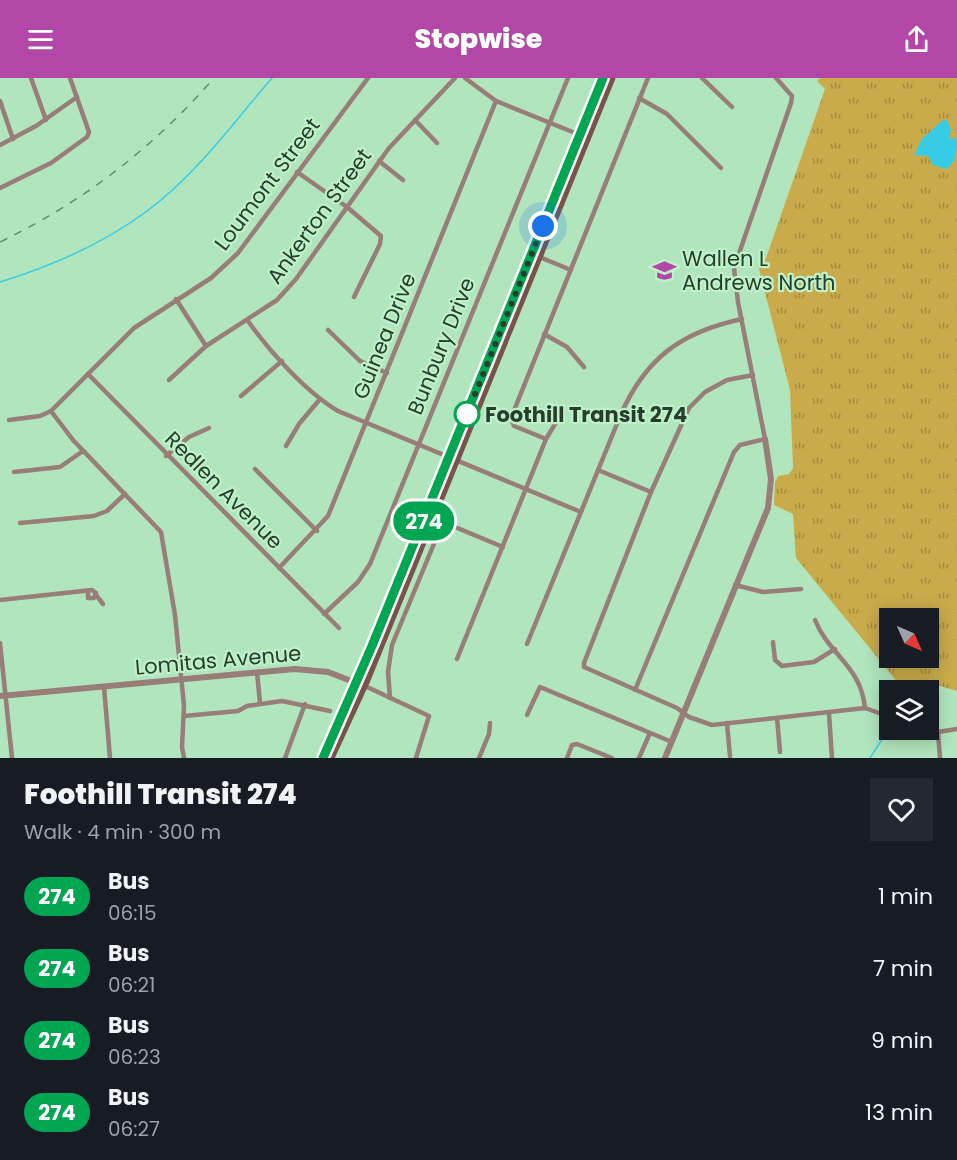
<!DOCTYPE html>
<html lang="en">
<head>
<meta charset="utf-8">
<style>
  body { margin:0; font-family:Poppins,sans-serif; background:#242831; color:#f1f3f6; height:100vh; display:flex; flex-direction:column; font-size:22px; white-space:nowrap }
  * { box-sizing:border-box; margin:0 }
  p { font-size:20px; color:#9ea1a6 }
  .icon { flex:none; width:33px; height:33px; fill:none; stroke:currentColor; stroke-width:2; stroke-linecap:round; stroke-linejoin:round }
  .map { position:relative; height:680px; overflow:hidden }
  .sheet { display:flex; flex-direction:column; background:#171b24; flex:1 }
  .sheet>* { flex:none }
  .badge { padding:0 12px; border-radius:20px; font-size:21px; line-height:39px }
  .needle { width:39px; rotate:135deg }
  .tools { position:absolute; left:879px; top:530px; display:grid; gap:12px }
  .tools a { display:grid; place-items:center; width:60px; height:60px; border-radius:0px; background:#171b24; box-shadow:0 3px 15px #0003; font-size:30px }
  .you { position:absolute; width:30px; height:30px; margin:-15px; border:4px solid #fff; border-radius:50%; background:#1a73e8; box-shadow:0 0 0 9px #1a73e833 }
  .map>.badge { position:absolute; translate:-50% -50%; box-shadow:0 0 0 3px #fff }
  .round { display:grid; place-items:center; flex:none; width:63px; height:63px; border-radius:0px; background:#242831 }
  .headline { display:flex; align-items:center; justify-content:space-between; height:102px; padding:0 24px }
  h1 { font-size:28px; font-weight:800; line-height:45px }
  ul { padding:0; list-style:none }
  li { display:flex; align-items:center; gap:18px; height:72px; padding:0 24px }
  li div { flex:1 }
  li b { display:block; font-size:22px }
  li em { font-style:normal }
  li .badge { min-width:66px; font-weight:700; text-align:center }
  header { display:flex; justify-content:space-between; align-items:center; height:78px; padding:0 24px; background:#b247a7; color:#fff; font-size:27px; font-weight:800 }
  .map>svg:first-child { display:block }
  .grass { fill:url(#grass-tufts); fill-rule:evenodd }
  .water { fill:#37cce5 }
  .lines { fill:none; stroke-linecap:round; stroke-linejoin:round }
  .stream { stroke:#37cce5; stroke-width:1.5 }
  .minor { stroke:#987d78; stroke-width:4.5 }
  .tertiary { stroke:#987d78; stroke-width:6 }
  .secondary { stroke:#78534b; stroke-width:7 }
  .rail { stroke:#66896e; stroke-width:1.5; stroke-dasharray:8 8; stroke-linecap:butt }
  .line-casing { stroke:#fff; stroke-width:14 }
  .line { stroke:#00a651; stroke-width:9 }
  .walk { stroke:#283d2d; stroke-width:6; stroke-dasharray:0 10.8 }
  .stop-dot { fill:#fff; stroke:#00a651; stroke-width:3 }
  .labels { text-anchor:middle; dominant-baseline:central; stroke-width:4.5; stroke-linejoin:round; paint-order:stroke }
  .street-label { font-size:21px; fill:#283d2d; stroke:#bef3ca }
  .poi-label { font-size:21px; fill:#283d2d; stroke:#bef3ca; text-anchor:start }
  .stop-label { font-size:21px; font-weight:bold; fill:#283d2d; stroke:#bef3ca; text-anchor:start }
</style>
</head>
<body>
<header><svg class="icon" aria-label="menu" viewBox="0 0 24 24"><path d="M4 6h16M4 12h16M4 18h16"/></svg>Stopwise<svg class="icon" aria-label="share" viewBox="0 0 24 24"><path d="M12 15V3M7 8l5-5 5 5M5 13v7h14v-7"/></svg></header>
<div class="map">
<svg width="957" height="680" viewBox="0 0 957 680">
  <defs>
    <pattern id="grass-tufts" width="24" height="20" patternUnits="userSpaceOnUse" patternTransform="scale(1.5)"><rect width="24" height="20" fill="#c9ab4b"/><path d="M3 7l-1-3M5 7V3M7 7l1-3M15 17l-1-3M17 17v-4M19 17l1-3" fill="none" stroke="#a38c3f"/></pattern>
  </defs>
  <rect width="100%" height="100%" fill="#b1e5bd"/>
  <path class="grass" d="M820 0H957V613L927 604 904 612 796 480 793 436 774 427 775 404 778 398 789 396 793 390 790 312 758 187 766 180 825 11 817 3ZM890 540H928V579H890Z"/>
  <path class="water" d="M943 42H947L951 52 949 61 957 60C957 72 957 86 945 91L933 87 928 78 914 77 922 61Z"/>
  <g class="lines">
    <g class="stream">
      <path d="M0 204C52 188 103 166 147 133 196 97 233 45 272 0"/>
      <polyline points="915,612 922,609 932,609"/>
      <polyline points="870,680 890,649"/>
    </g>
    <g class="minor">
      <polyline points="31,0 46,42"/>
      <polyline points="465,0 496,23 580,57"/>
      <polyline points="702,0 732,29"/>
      <polyline points="639,20 667,36 721,90"/>
      <polyline points="0,23 13,61"/>
      <polyline points="415,42 437,65"/>
      <polyline points="0,67 36,48 77,19"/>
      <polyline points="379,83 403,102"/>
      <polyline points="297,94 347,129 381,158 380,166 354,219"/>
      <polyline points="0,110 51,85 87,59 89,54 70,0"/>
      <polyline points="537,178 571,192"/>
      <polyline points="176,221 206,268"/>
      <path d="M248 243C270 274 306 314 338 333L581 434"/>
      <polyline points="328,252 360,283 387,295"/>
      <polyline points="544,256 567,269 584,289"/>
      <polyline points="88,296 339,550"/>
      <polyline points="753,297 727,302 705,314 689,330 651,414 584,585 584,589 677,630 689,639 712,647 865,630 890,639"/>
      <polyline points="169,302 206,268 277,222 296,201 389,70 455,0"/>
      <polyline points="241,318 282,283"/>
      <polyline points="51,333 73,362 161,454 175,537 184,628 182,669 184,680"/>
      <polyline points="9,342 40,338 51,333 134,250 211,200 238,175 368,0"/>
      <polyline points="546,361 514,348 511,340 648,0"/>
      <polyline points="286,368 299,346 320,321"/>
      <polyline points="166,378 189,359 209,350"/>
      <polyline points="255,391 317,453"/>
      <polyline points="598,392 651,414"/>
      <polyline points="14,394 60,389 83,373"/>
      <polyline points="20,445 94,438 107,433 125,416"/>
      <polyline points="279,490 328,438 496,23"/>
      <polyline points="735,507 763,514 801,511"/>
      <polyline points="96,517 103,526"/>
      <polyline points="0,522 92,512 96,515 94,520 88,520 88,513"/>
      <polyline points="324,536 358,504 370,486 568,0"/>
      <path d="M815 542C829 577 861 588 865 630"/>
      <polyline points="773,564 775,582 782,588 814,584 835,571"/>
      <polyline points="0,565 12,680"/>
      <path d="M527 566 621 336C646 280 681 254 742 241"/>
      <polyline points="457,581 546,361 561,336"/>
      <polyline points="257,594 260,625"/>
      <polyline points="365,608 429,638 416,680"/>
      <polyline points="104,609 110,680"/>
      <polyline points="635,612 734,374 740,367 765,361 738,224 734,190 791,25 792,18 776,0"/>
      <polyline points="390,620 388,594 392,567 443,444 503,469"/>
      <polyline points="829,636 832,680"/>
      <polyline points="527,637 540,609 672,664"/>
      <polyline points="184,638 238,633 247,628 282,623 330,633"/>
      <polyline points="777,640 780,674"/>
      <polyline points="727,645 730,678"/>
      <polyline points="914,651 938,654 957,651"/>
      <polyline points="938,654 940,680"/>
      <polyline points="285,680 305,626"/>
      <polyline points="479,680 489,656 490,645"/>
      <polyline points="567,680 572,667 577,666 612,680"/>
      <polyline points="639,680 650,655"/>
    </g>
    <g class="tertiary">
      <polyline points="0,618 295,591 328,594 359,606"/>
      <polyline points="665,680 768,430 771,401 765,361"/>
    </g>
    <g class="secondary">
      <polyline points="323,680 372,568 603,0"/>
      <polyline points="331,680 367,602 612,0"/>
    </g>
    <path class="rail" d="M0 164C83 124 153 70 214 0"/>
  </g>
  <g class="lines">
    <defs>
      <polyline id="line" points="323,680 372,568 603,0"/>
    </defs>
    <use href="#line" class="line-casing"/>
    <use href="#line" class="line"/>
    <polyline class="walk" points="467,336 543,148"/>
  </g>
  <defs>
    <symbol id="school-bare" viewBox="-9 -9 18 18"><path d="M0-5L7-2L0 1L-7-2ZM-4 1L0 2.5L4 1V4Q0 6-4 4Z" fill="#b247a7" stroke="#bef3ca" stroke-width="2.5" paint-order="stroke"/></symbol>
  </defs>
  <g fill-rule="evenodd">
    <use href="#school-bare" x="648" y="176" width="33" height="33"/>
  </g>
  <circle class="stop-dot" cx="467" cy="336" r="12"/>
  <g class="labels">
    <g class="street-label">
      <text transform="translate(267 106) rotate(-53)">Loumont Street</text>
      <text transform="translate(319 138) rotate(-54)">Ankerton Street</text>
      <text transform="translate(384 258) rotate(-68)">Guinea Drive</text>
      <text transform="translate(441 268) rotate(-68)">Bunbury Drive</text>
      <text transform="translate(224 412) rotate(45)">Redlen Avenue</text>
      <text transform="translate(218 582) rotate(-5)">Lomitas Avenue</text>
    </g>
    <g class="poi-label">
      <text x="682" y="180">Wallen L<tspan x="682" dy="24">Andrews North</tspan></text>
    </g>
    <g class="stop-label">
      <text x="485" y="336">Foothill Transit 274</text>
    </g>
  </g>
</svg>
<div class="tools">
<a><svg class="needle" viewBox="-14 -14 28 28"><path d="M0-13l5 13h-10z" fill="#e53935"/><path d="M0 13l5-13h-10z" fill="#9ea1a6"/></svg></a>
<a><svg class="icon" aria-label="layers" viewBox="0 0 24 24"><path d="M12 4l9 5-9 5-9-5zM3 14l9 5 9-5"/></svg></a>
</div>
<div class="you" style="left:543px;top:148px"></div>
<b class="badge" style="left:424px;top:443px;background:#00a651;color:#fff">274</b>
</div>
<section class="sheet">
<div class="headline"><div><h1>Foothill Transit 274</h1><p>Walk · 4 min · 300 m</p></div><a class="round"><svg class="icon" aria-label="heart" viewBox="0 0 24 24"><path d="M12 20l-8-8c-3-5 5-10 8-4 3-6 11-1 8 4z"/></svg></a></div>
<ul>
<li><span class="badge" style="background:#00a651;color:#fff">274</span><div><b>Bus</b><p>06:15</p></div><em>1 min</em></li>
<li><span class="badge" style="background:#00a651;color:#fff">274</span><div><b>Bus</b><p>06:21</p></div><em>7 min</em></li>
<li><span class="badge" style="background:#00a651;color:#fff">274</span><div><b>Bus</b><p>06:23</p></div><em>9 min</em></li>
<li><span class="badge" style="background:#00a651;color:#fff">274</span><div><b>Bus</b><p>06:27</p></div><em>13 min</em></li>
</ul>
</section>
</body>
</html>
